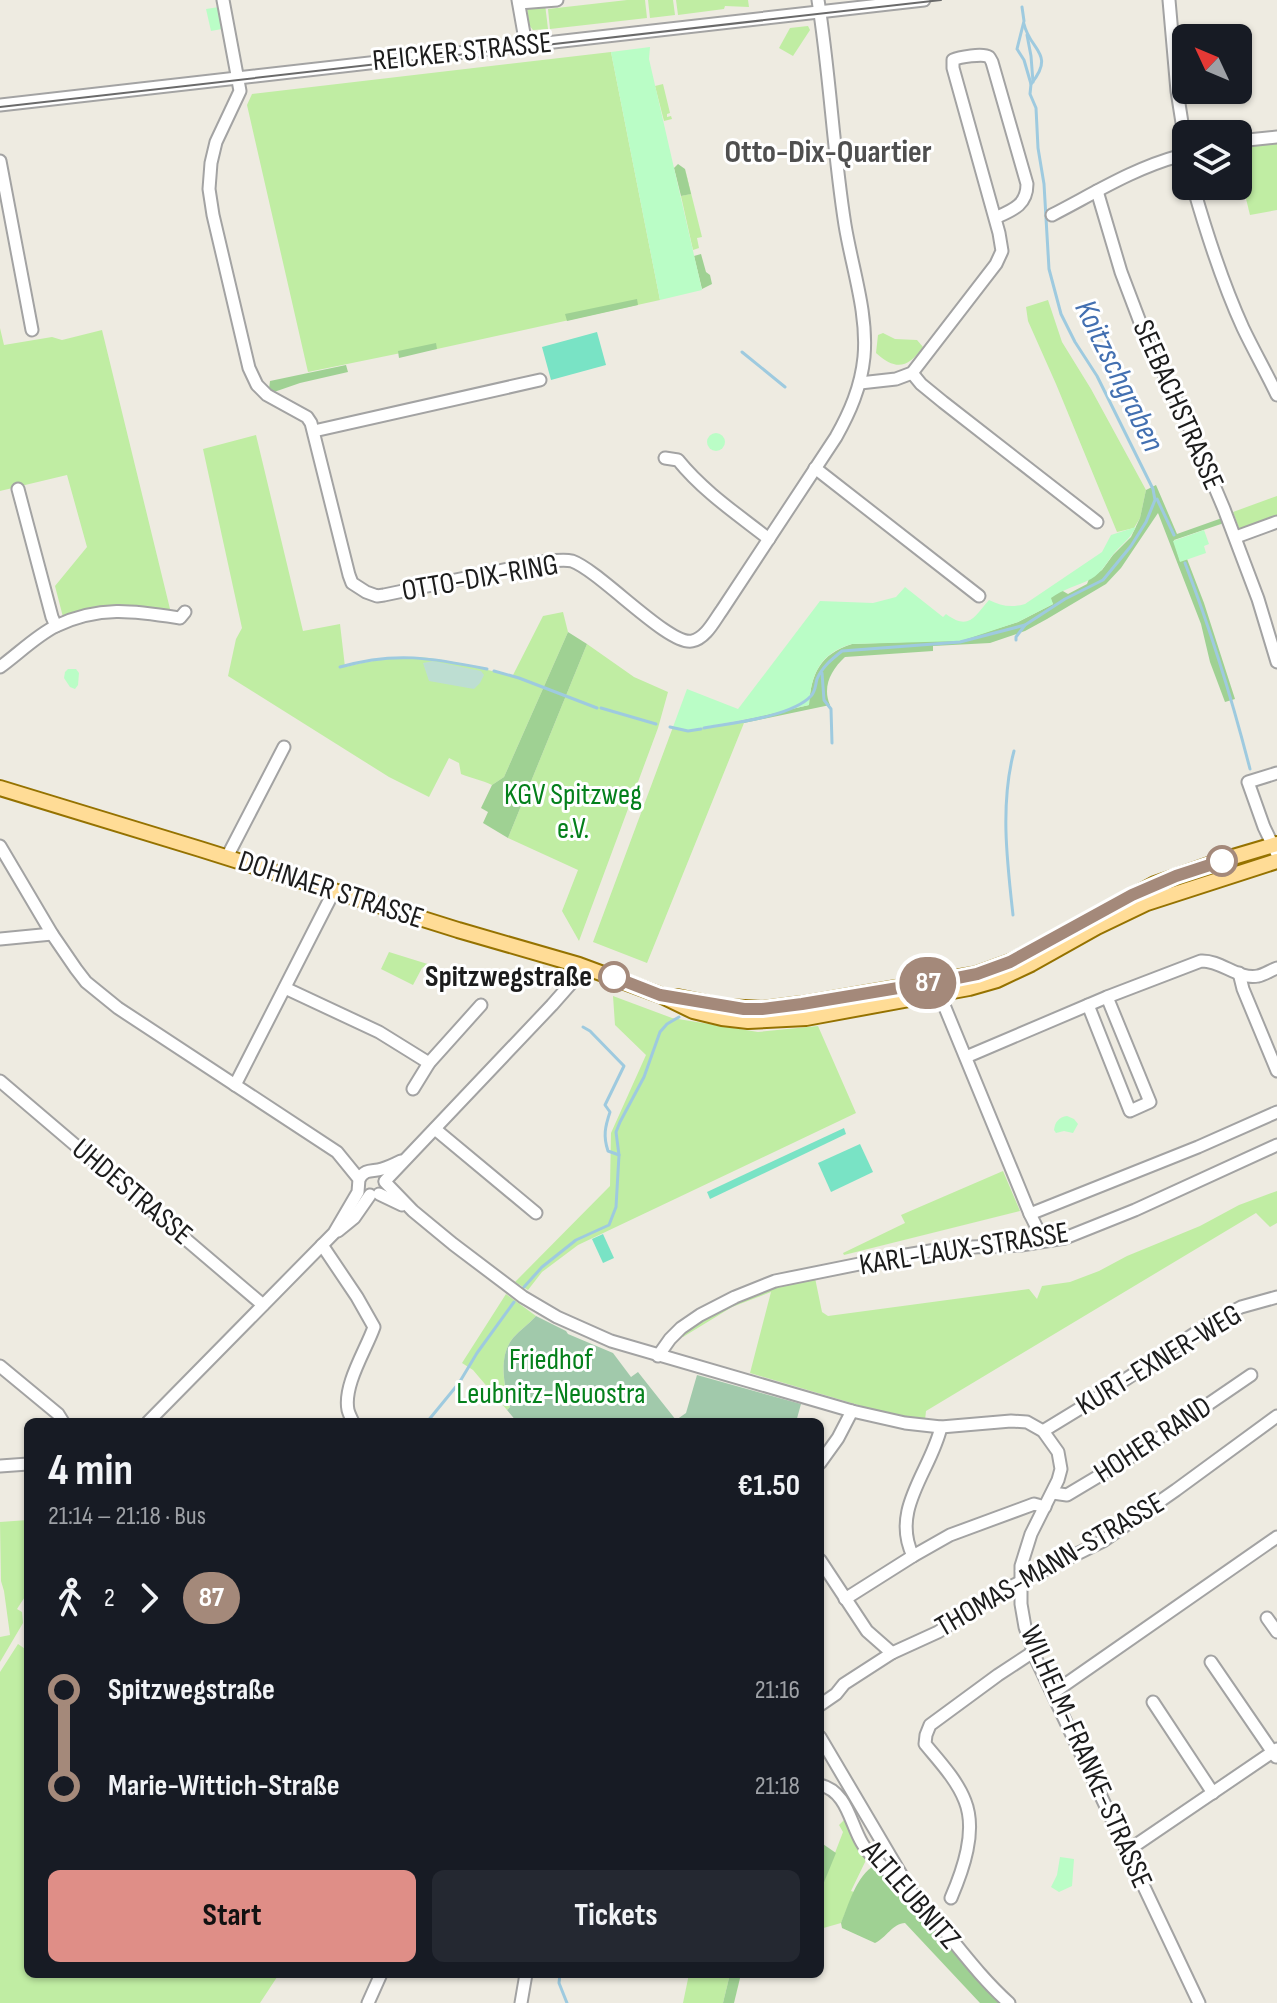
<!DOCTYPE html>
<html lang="en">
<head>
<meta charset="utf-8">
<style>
  body { margin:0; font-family:"Sofia Sans Condensed",sans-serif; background:#242831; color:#f1f3f6; height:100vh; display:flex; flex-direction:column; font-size:30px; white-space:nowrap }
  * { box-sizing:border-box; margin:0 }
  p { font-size:26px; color:#9ea1a6 }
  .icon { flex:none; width:44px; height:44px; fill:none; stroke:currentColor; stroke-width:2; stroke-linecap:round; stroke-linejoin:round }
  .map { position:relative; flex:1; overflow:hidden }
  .sheet { position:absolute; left:24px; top:1418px; width:800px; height:560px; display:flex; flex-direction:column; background:#171b24; border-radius:12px; box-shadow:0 2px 6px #0004 }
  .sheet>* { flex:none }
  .badge { padding:0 16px; border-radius:26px; font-size:28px; line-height:52px }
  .needle { width:52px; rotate:314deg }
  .tools { position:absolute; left:1172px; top:24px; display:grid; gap:16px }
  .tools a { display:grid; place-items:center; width:80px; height:80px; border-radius:12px; background:#171b24; box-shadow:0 2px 6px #0004; font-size:40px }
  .map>.badge { position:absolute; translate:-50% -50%; box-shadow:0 0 0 4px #fff }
  .legs { display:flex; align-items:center; gap:12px; height:88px; padding:0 24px; font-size:26px }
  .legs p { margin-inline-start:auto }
  .overview { display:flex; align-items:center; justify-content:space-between; height:136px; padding:0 24px }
  h1 { font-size:44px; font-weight:700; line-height:60px }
  .cta { display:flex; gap:16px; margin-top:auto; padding:16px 24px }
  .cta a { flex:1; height:92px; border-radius:12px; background:#df8e87; color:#111; font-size:32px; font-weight:700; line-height:92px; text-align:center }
  .cta a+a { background:#242831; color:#f1f3f6 }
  ul { padding:0 24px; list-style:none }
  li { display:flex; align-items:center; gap:28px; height:96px; font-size:30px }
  li i { display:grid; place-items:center; width:12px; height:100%; margin:0 10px; background:currentColor }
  li i::after { content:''; width:20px; height:20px; margin:-10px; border:6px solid; border-radius:50%; background:#171b24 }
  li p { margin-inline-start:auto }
  li:first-child i { background:linear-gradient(#0000 50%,currentColor 0) }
  li:last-child i { background:linear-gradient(currentColor 50%,#0000 0) }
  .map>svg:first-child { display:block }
  .grass { fill:#c0eda3 }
  .forest { fill:#9fd193 }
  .wetland { fill:#bdded2 }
  .cemetery { fill:#a1c9ab }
  .park { fill:#bafdc6 }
  .pitch { fill:#79e3c5 }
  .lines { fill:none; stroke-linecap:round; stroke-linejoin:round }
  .stream { stroke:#9ecadf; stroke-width:3 }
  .minor-casing { stroke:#a3a3a3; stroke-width:15 }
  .major-casing { stroke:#957200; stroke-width:18 }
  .minor { stroke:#fff; stroke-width:11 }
  .major { stroke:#ffdc96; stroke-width:14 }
  .tram { stroke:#6a6a6a; stroke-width:2 }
  .line-1-casing { stroke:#fff; stroke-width:18 }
  .line-1 { stroke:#a4897a; stroke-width:12 }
  .stop-1-dot { fill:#fff; stroke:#a4897a; stroke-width:4 }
  .labels { text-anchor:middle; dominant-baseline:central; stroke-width:6; stroke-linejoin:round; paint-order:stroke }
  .street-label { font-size:30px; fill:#1c1c1c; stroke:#fff }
  .park-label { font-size:30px; fill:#04801b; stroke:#fff }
  .stop-label { font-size:30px; font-weight:bold; fill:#1c1c1c; stroke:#fff; text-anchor:end }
  .neighbourhood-label { font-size:32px; font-weight:bold; fill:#4f4f4f; stroke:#fff }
  .water-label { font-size:32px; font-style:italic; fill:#4370b1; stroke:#fff }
</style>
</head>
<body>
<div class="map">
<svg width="1277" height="2003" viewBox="0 0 1277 2003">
  <rect width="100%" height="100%" fill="#eeebe1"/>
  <g class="grass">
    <polygon points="627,0 645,0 647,18 550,29 548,9"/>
    <polygon points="648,0 673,0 675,15 650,18"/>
    <polygon points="676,0 748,0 749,7 725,6 724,9 678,15"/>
    <polygon points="545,4 548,29 533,30 529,25 527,8"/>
    <polygon points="808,26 810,30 793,56 779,48 790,28"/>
    <polygon points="611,52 660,300 437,349 401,353 308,372 247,105 252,94"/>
    <polygon points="663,84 670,113 667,114 667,117 671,116 672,119 664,121 655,86"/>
    <polygon points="1277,143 1277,210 1250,215 1238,166 1238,147"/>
    <polygon points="685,169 702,237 697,238 699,248 693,250 681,196 690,194"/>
    <polygon points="1048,300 1062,342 1091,389 1146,490 1140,518 1134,528 1117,532 1056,384 1028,321 1026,307"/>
    <path d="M0 328 4 345 52 337 62 340 102 330 171 613C127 606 106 603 63 617L55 586 87 547 67 475 0 491Z"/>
    <path d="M883 333 895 339 917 340 923 347C908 368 896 371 876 353L878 335Z"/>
    <path d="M256 435 303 631 340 624 345 667C367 661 390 658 413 657 437 657 489 669 512 677L543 616 563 612 568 632 504 777 492 785C482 780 471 778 461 774L459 763 449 758 429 797 389 777 228 676 236 639 242 628 203 449Z"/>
    <polygon points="1277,496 1277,517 1240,531 1233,512"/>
    <polygon points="587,644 634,677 668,692 658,728 579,941 562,911 578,870 508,838"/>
    <polygon points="743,720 744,723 647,963 593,942 673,727 688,730"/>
    <polygon points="389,952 434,966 433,968 427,965 422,968 413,985 381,969"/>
    <polygon points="613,996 672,1018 758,1032 818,1026 856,1113 578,1245 542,1272 528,1290 515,1282 610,1186 611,1133 646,1055 615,1025"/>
    <polygon points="1003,1171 1020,1211 844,1255 843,1253 905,1223 901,1215"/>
    <polygon points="1277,1191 1277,1223 1270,1227 1256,1213 926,1411 925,1420 892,1415 750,1373 771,1292 732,1307 683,1337 681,1333 735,1297 814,1273 822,1312 828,1316 1029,1289 1037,1299 1042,1286 1070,1282 1099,1271 1127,1256 1200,1226 1239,1205"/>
    <path d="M506 1294 536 1316C529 1324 520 1330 513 1338 498 1356 504 1387 510 1407L507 1410 473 1370 462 1363Z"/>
    <polygon points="28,1520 28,1592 17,1609 22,1612 23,1623 0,1662 0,1637 10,1635 4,1591 1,1581 0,1522"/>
    <polygon points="18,1644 28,1651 28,1974 279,1974 260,2003 0,2003 0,1672"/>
    <polygon points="846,1818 867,1858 851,1891 854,1892 841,1923 820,1929 820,1892 843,1832 839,1825"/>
    <polygon points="689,1974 730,1974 723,2003 683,2003"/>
  </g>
  <g class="forest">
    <polygon points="678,164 685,169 691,194 681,196 674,168"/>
    <polygon points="701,254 706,272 710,275 712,284 702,289 694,256"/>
    <polygon points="637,299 638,305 567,321 565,314"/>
    <polygon points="436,343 437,349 399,358 398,351"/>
    <polygon points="346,365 348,372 300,383 274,392 269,389 270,381"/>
    <path d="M1156 485 1177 534 1222 518 1224 523 1174 540 1180 561 1187 559 1204 603 1235 699 1225 702 1210 662 1201 624 1158 513 1121 568 1106 584 1047 619 1025 631 990 643 933 646V651L845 657C831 670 822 687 830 705L744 723 743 720 809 705C811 674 820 654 852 644L961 640 1018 622 1053 604 1050 598 1061 590 1068 594 1087 584 1089 579 1102 570 1113 555 1131 537 1140 518 1146 490Z"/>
    <polygon points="568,632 587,644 508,838 483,823 488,812 481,808 492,785 504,777"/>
    <polygon points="820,1842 836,1853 820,1892"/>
    <path d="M875 1865 904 1890 1004 2003H980L905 1923C893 1923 886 1938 875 1943L842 1928 841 1923C849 1904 856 1876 875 1865Z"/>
    <polygon points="730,1974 741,1974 734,2003 723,2003"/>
  </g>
  <polygon class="wetland" points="433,661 481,671 484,675 480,683 474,689 429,681 423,663"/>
  <path class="cemetery" d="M536 1316 566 1331 568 1334 613 1353 631 1377 638 1372 676 1420 686 1413 697 1375 801 1404 796 1422H517L507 1410 510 1407C504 1386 498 1356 513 1338 520 1330 529 1324 536 1316Z"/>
  <g class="park">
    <polygon points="219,7 222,29 211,31 206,9"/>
    <polygon points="650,47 649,59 702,290 660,300 611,52"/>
    <circle cx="716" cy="442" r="9"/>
    <path d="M1136 527C1131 537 1124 543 1116 551 1107 561 1103 572 1091 579 1077 586 1063 589 1051 598L1053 604 1018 622 961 641 852 644C820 653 811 674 809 705L758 717 688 730 673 727 687 689 738 709 820 601 873 603 896 597 905 587 943 617 946 614C969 631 974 617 989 600 1001 606 1011 608 1025 604L1102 552 1111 535Z"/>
    <polygon points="1204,530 1209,544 1204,546 1206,553 1180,562 1173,541"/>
    <polygon points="68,669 76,669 79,673 78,685 75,689 70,687 64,678 65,672"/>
    <path d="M1067 1116 1074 1119 1078 1124 1073 1133 1064 1131 1056 1133 1054 1130C1055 1122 1059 1117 1067 1116Z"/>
    <polygon points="1060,1857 1074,1859 1072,1886 1059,1892 1051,1887 1057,1875"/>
  </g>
  <g class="pitch">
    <polygon points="597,332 606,365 551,380 542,347"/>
    <polygon points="844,1128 846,1134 710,1199 707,1192"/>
    <polygon points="860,1144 873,1172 831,1192 818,1163"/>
    <polygon points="603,1234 614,1258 603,1263 592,1239"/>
  </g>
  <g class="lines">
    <g class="stream">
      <path d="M1024 24C1030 51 1056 53 1031 84"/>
      <polyline points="1027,35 1031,56 1033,82"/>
      <polyline points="742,352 785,387"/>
      <polyline points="1157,499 1174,535"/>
      <path d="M1185 563C1211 631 1232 699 1250 769"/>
      <polyline points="1016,640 1016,637 1025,625"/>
      <path d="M340 667C395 651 432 658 487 669"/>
      <polyline points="494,671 519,678 597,708"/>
      <polyline points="822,673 824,700 831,709 832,743"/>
      <polyline points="601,708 656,724"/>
      <polyline points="670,727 688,731 701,729"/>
      <path d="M704 728C732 723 791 717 811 696 816 690 815 686 817 679 822 667 832 659 842 651L960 642 1025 625 1065 599 1103 580 1131 546 1146 522 1155 500 1153 489 1097 376 1075 342 1061 314 1049 269 1044 184 1038 148 1036 108 1030 94 1031 84 1024 60 1017 49 1024 21 1022 7"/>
      <path d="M1013 915C1007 861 1000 804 1014 751"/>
      <path d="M583 1027 590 1031 624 1066 605 1105 610 1112C605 1127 603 1136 608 1151L619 1155"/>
      <polyline points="524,1287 542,1267 576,1240 609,1225 616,1207 619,1155 616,1132 620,1122 644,1077 660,1032 667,1024 679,1017"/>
      <polyline points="427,1422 459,1383 477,1353 514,1302"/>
      <polyline points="560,1974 559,1983 567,2003"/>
    </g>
    <defs>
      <g id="minor">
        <path d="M223 0 240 91 216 142 211 163 209 189 213 215 249 368 257 385 267 395 307 417 311 423 349 575 352 583 366 592 377 596 384 595 547 561C555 561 564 559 572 561 600 571 669 646 692 641 706 638 714 621 722 610L836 437C850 412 861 387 864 357 868 313 852 268 845 225 833 150 830 74 818 0"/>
        <polyline points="518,0 526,45"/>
        <polyline points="1169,0 1177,91 1186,148"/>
        <polyline points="519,3 557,0"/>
        <polyline points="0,105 924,0"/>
        <polyline points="1238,141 1277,137"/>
        <polyline points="0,161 32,330"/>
        <path d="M1193 186C1207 235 1222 282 1243 328 1254 351 1266 372 1277 395"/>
        <polyline points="1097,191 1121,272 1143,330 1188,424 1224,509 1258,599 1277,662"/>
        <path d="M1052 215C1093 194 1134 168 1179 156L1186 158"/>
        <polyline points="912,373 921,384 943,402 1097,522"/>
        <path d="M860 383 896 379 912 373 996 264 1002 251 999 233 953 68V60C959 57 983 53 989 57 990 58 991 60 992 62L1027 184C1027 205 1013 210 995 218"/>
        <polyline points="314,431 540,380"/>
        <path d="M665 458 678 460C703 491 737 514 769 539"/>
        <polyline points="815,468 979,596"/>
        <polyline points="18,489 52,617 56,626"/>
        <polyline points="1236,537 1277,522"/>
        <path d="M0 667C17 655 37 635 56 626 100 605 135 611 180 618L185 612"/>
        <polyline points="1277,773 1248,782 1264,827 1277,854"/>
        <polyline points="0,846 52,934 76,969 86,982 118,1008 337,1152 359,1179 358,1192 334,1233 148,1422"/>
        <polyline points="227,857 284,747"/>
        <polyline points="0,939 52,934"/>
        <polyline points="1239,973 1243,989 1277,1071"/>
        <polyline points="285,988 379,1032 429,1063"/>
        <polyline points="939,993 1030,1214 1043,1240"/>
        <polyline points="1088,1005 1130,1111 1150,1102 1107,997"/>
        <path d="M966 1057 1107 997 1201 961C1221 960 1238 980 1258 976 1264 975 1271 970 1277 968"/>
        <polyline points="0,1081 263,1305"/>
        <polyline points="235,1085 334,891"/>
        <polyline points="413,1089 429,1063 481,1005"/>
        <polyline points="435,1129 536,1213"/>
        <path d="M359 1179C366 1168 372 1172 382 1169 389 1167 395 1164 401 1161"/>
        <polyline points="385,1181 552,1005 574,980 579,965"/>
        <polyline points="385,1182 413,1211 453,1244 523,1297 557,1317 611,1341 852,1411 905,1423 941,1427 1011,1421 1027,1422 1043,1431 1058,1452 1061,1469 1058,1480 1031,1534 1021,1566 1021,1604 1025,1627 1036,1659 1199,2003"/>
        <polyline points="379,1194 402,1205"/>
        <polyline points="1030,1214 1198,1147 1277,1112"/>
        <polyline points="338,1231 354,1218 370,1195"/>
        <path d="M322 1245 357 1297 374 1327C366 1350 343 1385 348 1410 349 1414 351 1418 353 1422"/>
        <polyline points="658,1356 670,1339 681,1328 700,1315 735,1297 775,1281 894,1257 948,1248 1021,1245 1065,1238 1135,1210 1277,1145"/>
        <polyline points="0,1366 58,1414 63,1422"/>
        <polyline points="1043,1431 1102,1395 1209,1324 1241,1307 1277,1297"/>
        <polyline points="820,1463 838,1438 852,1411"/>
        <polyline points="0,1466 28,1464"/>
        <polyline points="1053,1493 1067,1495 1134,1455 1251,1375"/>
        <path d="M913 1556C890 1509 931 1471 941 1427"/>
        <polyline points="820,1560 867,1631 892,1653"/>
        <polyline points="845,1599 913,1556 950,1535 1034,1504 1045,1507"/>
        <polyline points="1267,1618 1277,1632"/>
        <polyline points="1211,1662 1276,1757"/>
        <polyline points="1053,1693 1277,1537"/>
        <polyline points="1153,1702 1213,1793"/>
        <polyline points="820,1705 836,1694 844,1684 892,1653 938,1632 1006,1589 1103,1541 1176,1490 1277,1416"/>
        <polyline points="820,1737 905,1881"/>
        <path d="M820 1785C847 1791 850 1823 862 1843 873 1862 895 1875 910 1891 945 1927 972 1970 1009 2003"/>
        <polyline points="1127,1851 1277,1749"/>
        <path d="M951 1898C963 1870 977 1831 965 1801 957 1780 939 1761 925 1744L926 1735 930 1725 998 1675 1033 1652"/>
        <polyline points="368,2003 381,1974"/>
        <polyline points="521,2003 526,1974"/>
      </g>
      <g id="major">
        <polyline points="0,788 200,849 458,930 579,965 660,995 693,1011 722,1018 748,1021 806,1018 969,988 997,980 1031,964 1097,927 1147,903 1277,861"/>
        <polyline points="677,997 726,1007 762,1009 802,1004 977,974 1010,962 1034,950 1155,884 1223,860 1277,844"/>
      </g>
    </defs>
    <use href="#minor" class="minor-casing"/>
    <use href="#major" class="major-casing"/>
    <use href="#minor" class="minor"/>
    <use href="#major" class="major"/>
    <polyline class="tram" points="0,107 941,0"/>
  </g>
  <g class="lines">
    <defs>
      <polyline id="line-1" points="614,977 660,995 744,1009 762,1009 802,1004 952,979 977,974 1010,962 1132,895 1176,876 1222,861"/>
    </defs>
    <use href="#line-1" class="line-1-casing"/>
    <use href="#line-1" class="line-1"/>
  </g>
  <g class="stop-1-dot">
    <circle cx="1222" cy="861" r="14"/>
    <circle cx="614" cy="977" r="14"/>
  </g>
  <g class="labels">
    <g class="street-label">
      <text transform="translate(462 52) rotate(-6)">REICKER STRASSE</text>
      <text transform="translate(1178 405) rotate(66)">SEEBACHSTRASSE</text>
      <text transform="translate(480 578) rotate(-10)">OTTO-DIX-RING</text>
      <text transform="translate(331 890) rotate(18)">DOHNAER STRASSE</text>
      <text transform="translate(132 1192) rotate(40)">UHDESTRASSE</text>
      <text transform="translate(964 1249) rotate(-9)">KARL-LAUX-STRASSE</text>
      <text transform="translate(1159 1360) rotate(-31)">KURT-EXNER-WEG</text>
      <text transform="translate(1153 1440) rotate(-33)">HOHER RAND</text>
      <text transform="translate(1050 1565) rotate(-30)">THOMAS-MANN-STRASSE</text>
      <text transform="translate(1086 1757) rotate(66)">WILHELM-FRANKE-STRASSE</text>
      <text transform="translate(911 1895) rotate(49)">ALTLEUBNITZ</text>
    </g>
    <g class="park-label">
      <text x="573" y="795">KGV Spitzweg<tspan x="573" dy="34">e.V.</tspan></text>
      <text x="551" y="1360">Friedhof<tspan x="551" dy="34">Leubnitz-Neuostra</tspan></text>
    </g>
    <g class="stop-label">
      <text x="592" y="977">Spitzwegstraße</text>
    </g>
    <g class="neighbourhood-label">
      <text x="828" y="152">Otto-Dix-Quartier</text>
    </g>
    <g class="water-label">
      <text transform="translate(1119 376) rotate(64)">Koitzschgraben</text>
    </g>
  </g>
</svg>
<div class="tools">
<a><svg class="needle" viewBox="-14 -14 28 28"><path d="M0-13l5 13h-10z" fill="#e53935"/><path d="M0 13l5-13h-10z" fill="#9ea1a6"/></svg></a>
<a><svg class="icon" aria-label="layers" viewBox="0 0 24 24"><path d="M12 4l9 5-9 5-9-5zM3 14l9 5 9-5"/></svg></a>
</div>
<b class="badge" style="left:928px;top:983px;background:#a4897a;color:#fff">87</b>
<section class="sheet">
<div class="overview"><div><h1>4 min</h1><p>21:14 – 21:18 · Bus</p></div><b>€1.50</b></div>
<div class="legs"><svg class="icon" aria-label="walk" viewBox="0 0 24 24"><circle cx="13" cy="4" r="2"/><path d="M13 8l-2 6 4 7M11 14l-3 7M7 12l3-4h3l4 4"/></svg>2<svg class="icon" aria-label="forward" viewBox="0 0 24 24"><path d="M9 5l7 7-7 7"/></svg><b class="badge" style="background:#a4897a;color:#fff">87</b></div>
<ul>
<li><i style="color:#a4897a"></i><b>Spitzwegstraße</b><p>21:16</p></li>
<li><i style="color:#a4897a"></i><b>Marie-Wittich-Straße</b><p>21:18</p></li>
</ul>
<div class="cta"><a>Start</a><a>Tickets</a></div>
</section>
</div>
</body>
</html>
